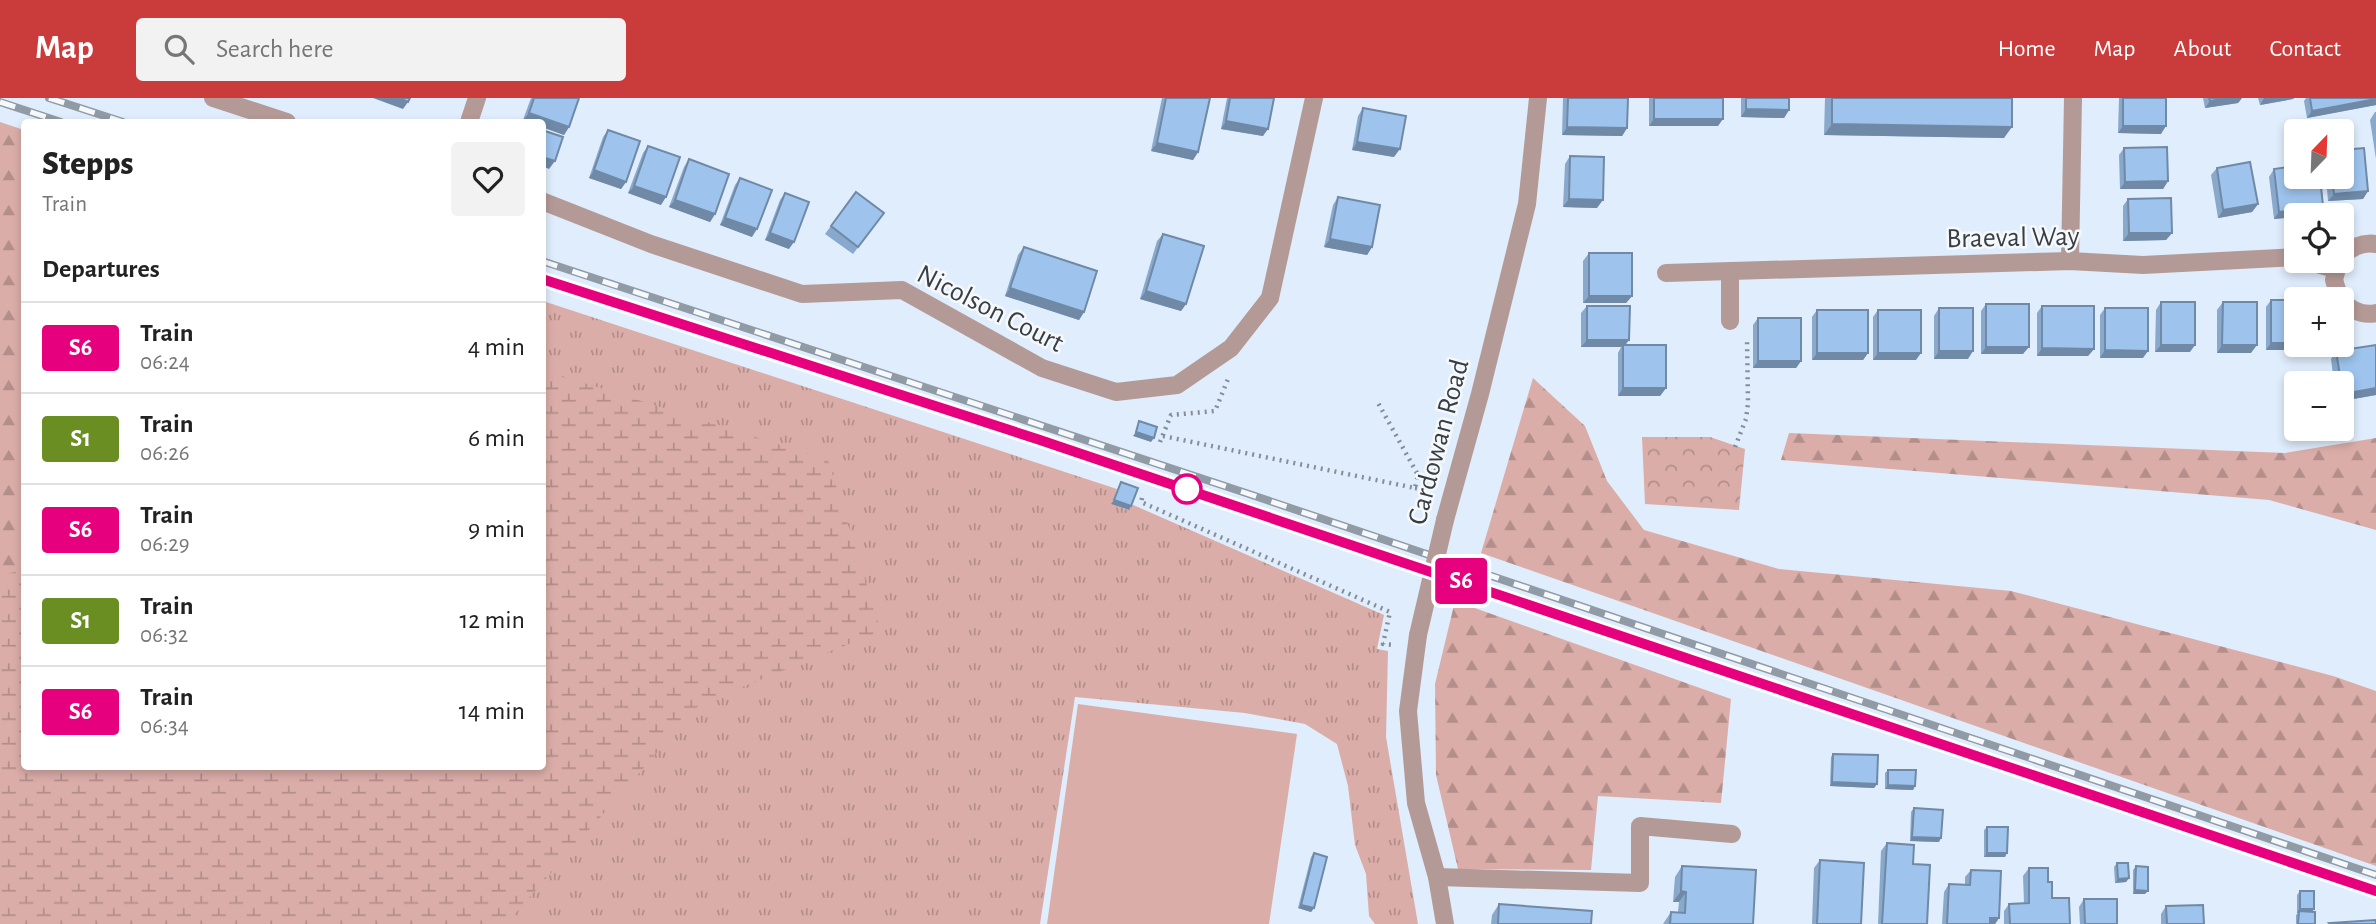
<!DOCTYPE html>
<html lang="en">
<head>
<meta charset="utf-8">
<style>
  body { margin:0; font-family:"Alegreya Sans",sans-serif; background:#f2f2f2; color:#222; height:100vh; display:flex; flex-direction:column; font-size:26px; white-space:nowrap }
  * { box-sizing:border-box; margin:0 }
  p { font-size:23px; color:#767676 }
  .icon { flex:none; width:38px; height:38px; fill:none; stroke:currentColor; stroke-width:2; stroke-linecap:round; stroke-linejoin:round }
  .map { position:relative; flex:1; overflow:hidden }
  .details { position:absolute; left:21px; top:21px; width:525px; height:651px; display:flex; flex-direction:column; background:#fff; border-radius:7px; box-shadow:0 4px 10px #0003 }
  .details>* { flex:none }
  .badge { padding:0 14px; border-radius:5px; font-size:24px; line-height:46px }
  .needle { width:46px; rotate:23deg }
  .tools { position:absolute; left:2284px; top:21px; display:grid; gap:14px }
  .tools a { display:grid; place-items:center; width:70px; height:70px; border-radius:7px; background:#fff; box-shadow:0 4px 10px #0003; font-size:35px }
  .map>.badge { position:absolute; translate:-50% -50%; box-shadow:0 0 0 4px #fff }
  h2 { padding:0 21px; font-size:26px; line-height:63px }
  .round { display:grid; place-items:center; flex:none; width:74px; height:74px; border-radius:7px; background:#f2f2f2 }
  .head { display:flex; align-items:center; justify-content:space-between; height:119px; padding:0 21px }
  h1 { font-size:33px; font-weight:800; line-height:52px }
  ul { padding:0; list-style:none }
  li { display:flex; align-items:center; gap:21px; height:91px; padding:0 21px; border-top:2px solid #e0e0e0 }
  li div { flex:1 }
  li b { display:block; font-size:26px }
  li em { font-style:normal }
  li .badge { min-width:77px; font-weight:700; text-align:center }
  header { display:flex; align-items:center; gap:42px; box-sizing:border-box; height:98px; padding:0 35px; background:#ca3b3c; color:#fff }
  header strong { font-size:33px }
  nav { display:flex; gap:38px; margin-inline-start:auto; font-size:24px }
  .search { width:490px; height:63px; background:#f2f2f2; display:flex; align-items:center; gap:18px; box-sizing:border-box; padding:0 24px; border-radius:7px; color:#767676; font-size:26px }
  .map>svg:first-child { display:block }
  .grass { fill:url(#grass-tufts) }
  .forest { fill:url(#forest-firs) }
  .wetland { fill:url(#wetland-marsh) }
  .park { fill:url(#park-crowns) }
  .pitch { fill:#dbada8 }
  .lines { fill:none; stroke-linecap:round; stroke-linejoin:round }
  .path { stroke:#858e98; stroke-width:4.5; stroke-dasharray:2 5; stroke-linecap:butt }
  .minor { stroke:#b49a97; stroke-width:18 }
  .rail-casing { stroke:#919ba5; stroke-width:8 }
  .rail { stroke:#f6f9fc; stroke-width:5; stroke-dasharray:16; stroke-linecap:butt }
  .minor-bridge { stroke:#b49a97; stroke-width:18 }
  .wall { fill:#88a9cc }
  .shaded-wall { fill:#6f89a6 }
  .building { fill:#9ec4ed; stroke:#6f89a6; stroke-width:2 }
  .line-casing { stroke:#fff; stroke-width:16 }
  .line { stroke:#e6007e; stroke-width:10 }
  .stop-dot { fill:#fff; stroke:#e6007e; stroke-width:3.5 }
  .labels { text-anchor:middle; dominant-baseline:central; stroke-width:5; stroke-linejoin:round; paint-order:stroke }
  .street-label { font-size:28px; fill:#383e43; stroke:#f6f9fc }
</style>
</head>
<body>
<header>
<strong>Map</strong>
<div class="search"><svg class="icon" aria-label="search" viewBox="0 0 24 24"><circle cx="10" cy="10" r="6"/><path d="M15 15l6 6"/></svg>Search here</div>
<nav><a>Home</a><a>Map</a><a>About</a><a>Contact</a></nav>
</header>
<div class="map">
<svg width="2376" height="826" viewBox="0 0 2376 826">
  <defs>
    <pattern id="grass-tufts" width="24" height="20" patternUnits="userSpaceOnUse" patternTransform="scale(1.75)"><rect width="24" height="20" fill="#dbada8"/><path d="M3 7l-1-3M5 7V3M7 7l1-3M15 17l-1-3M17 17v-4M19 17l1-3" fill="none" stroke="#b38e8a"/></pattern>
    <pattern id="forest-firs" width="22" height="20" patternUnits="userSpaceOnUse" patternTransform="scale(1.75)"><rect width="22" height="20" fill="#dbada8"/><path d="M5 1l3.5 6h-7zM16 11l3.5 6h-7z" fill="#b38e8a"/></pattern>
    <pattern id="wetland-marsh" width="20" height="14" patternUnits="userSpaceOnUse" patternTransform="scale(1.75)"><rect width="20" height="14" fill="#dbada8"/><path d="M1 5h8M5 5V1M11 12h8M15 12V8" fill="none" stroke="#b38e8a"/></pattern>
    <pattern id="park-crowns" width="20" height="18" patternUnits="userSpaceOnUse" patternTransform="scale(1.75)"><rect width="20" height="18" fill="#dbada8"/><path d="M2 6a3 3 0 1 1 6 0M12 15a3 3 0 1 1 6 0" fill="none" stroke="#b38e8a"/></pattern>
  </defs>
  <rect width="100%" height="100%" fill="#e0edfc"/>
  <polygon class="grass" points="543,203 1117,391 1112,406 1128,412 1131,406 1384,517 1377,551 1388,553 1386,639 1418,826 1375,826 1369,818 1366,776 1355,747 1348,688 1337,646 1305,626 1245,615 1075,599 1040,826 0,826 24,668 542,668"/>
  <g class="forest">
    <polygon points="0,24 24,32 24,598 0,598"/>
    <polygon points="1533,280 1585,328 1607,383 1644,432 1779,471 2011,493 2333,578 2376,593 2376,768 1481,455"/>
    <polygon points="1789,335 2285,355 2376,340 2376,432 2269,402 1781,362"/>
    <polygon points="1455,503 1731,601 1721,705 1598,698 1591,772 1458,771 1436,677 1435,586"/>
  </g>
  <polygon class="wetland" points="543,272 828,362 881,533 700,606 506,826 0,826 0,477 24,472 24,668 542,668"/>
  <polygon class="park" points="1642,339 1710,339 1745,351 1739,412 1645,406"/>
  <polygon class="pitch" points="1078,606 1297,636 1269,826 1047,826"/>
  <g class="lines">
    <g class="path">
      <polyline points="1163,338 1415,390 1418,377 1377,303"/>
      <polyline points="1160,344 1171,317 1215,313 1228,281"/>
      <polyline points="1735,349 1746,321 1748,305 1747,240"/>
      <polyline points="1415,390 1424,391 1430,370 1436,372"/>
      <polyline points="1142,400 1141,404 1390,514 1383,546 1394,547"/>
    </g>
    <g class="minor">
      <polyline points="213,0 287,24"/>
      <polyline points="469,24 477,0"/>
      <polyline points="542,103 651,146 802,196 902,192 1042,270 1116,294 1177,287 1231,250 1270,200 1314,0"/>
      <path d="M2342 158C2352 149 2362 144 2376 146"/>
      <polyline points="2070,163 2073,0"/>
      <polyline points="2307,163 2335,171"/>
      <polyline points="2339,163 2334,182 2340,201"/>
      <polyline points="1666,175 2070,163 2143,167 2296,159"/>
      <path d="M2342 203C2351 212 2362 218 2376 215"/>
      <polyline points="1730,223 1730,173"/>
      <polyline points="1445,422 1480,296 1527,106 1538,0"/>
      <polyline points="1418,537 1408,613 1416,705 1437,779 1445,826"/>
      <polyline points="1437,779 1640,785 1640,728 1732,736"/>
    </g>
    <defs>
      <g id="rail">
        <polyline points="49,0 123,24"/>
        <polyline points="0,4 61,24"/>
        <polyline points="542,163 1243,394 2376,777"/>
        <polyline points="542,181 988,324 2376,793"/>
      </g>
    </defs>
    <use href="#rail" class="rail-casing"/>
    <use href="#rail" class="rail"/>
    <polyline class="minor-bridge" points="1418,537 1445,422"/>
  </g>
  <g class="wall">
    <polygon points="531,0 579,0 569,29 564,37 542,29 542,24 523,22"/>
    <polygon points="1162,0 1210,0 1198,54 1193,62 1151,53"/>
    <polygon points="1227,0 1274,0 1263,38 1221,31"/>
    <polygon points="1563,0 1628,0 1627,30 1622,38 1562,37"/>
    <polygon points="1649,0 1723,0 1718,28 1649,28"/>
    <polygon points="1741,0 1789,0 1789,12 1784,20 1741,19"/>
    <polygon points="1825,0 2012,0 2004,40 1824,37"/>
    <polygon points="2119,0 2166,0 2161,36 2118,35"/>
    <polygon points="2203,0 2242,0 2238,5 2205,10"/>
    <polygon points="2258,0 2294,0 2293,1 2260,7"/>
    <polygon points="2306,0 2376,0 2376,7 2307,20 2304,3"/>
    <polygon points="1363,10 1394,59 1352,52 1358,18"/>
    <polygon points="2375,14 2376,14 2376,61 2370,22"/>
    <polygon points="608,32 626,84 621,91 589,80 603,39"/>
    <polygon points="648,48 661,107 628,95 643,55"/>
    <polygon points="2124,50 2168,83 2163,91 2120,91 2119,57"/>
    <polygon points="1570,58 1597,110 1563,109 1565,66"/>
    <polygon points="689,61 715,116 710,124 669,109 684,69"/>
    <polygon points="2217,70 2258,106 2252,114 2218,120 2211,77"/>
    <polygon points="2274,71 2318,116 2274,121 2269,79"/>
    <polygon points="2326,79 2342,79 2368,93 2363,101 2328,103"/>
    <polygon points="740,80 752,139 720,127 735,87"/>
    <polygon points="856,94 884,115 853,156 825,136"/>
    <polygon points="785,95 789,151 765,142 780,102"/>
    <polygon points="1338,99 1372,149 1367,157 1324,149 1333,107"/>
    <polygon points="2128,101 2172,135 2166,142 2123,143 2123,108"/>
    <polygon points="1163,136 1186,206 1181,213 1140,201 1157,143"/>
    <polygon points="1024,149 1084,214 1079,222 1005,198 1018,157"/>
    <polygon points="1589,155 1632,198 1626,205 1583,205 1583,163"/>
    <polygon points="2271,202 2309,252 2266,252 2266,209"/>
    <polygon points="2161,204 2190,254 2155,254 2156,212"/>
    <polygon points="2223,204 2251,255 2217,255 2217,212"/>
    <polygon points="1986,206 2023,256 1981,256 1981,213"/>
    <polygon points="1587,208 1666,290 1660,298 1618,298 1618,255 1621,249 1581,249 1581,215"/>
    <polygon points="2042,208 2094,251 2088,258 2037,258 2037,215"/>
    <polygon points="1939,210 1968,261 1934,261 1934,218"/>
    <polygon points="2105,210 2143,260 2100,260 2100,217"/>
    <polygon points="1817,212 1868,255 1863,262 1812,262 1812,219"/>
    <polygon points="1878,212 1916,262 1873,262 1873,219"/>
    <polygon points="1758,220 1801,263 1796,270 1753,270 1753,227"/>
    <polygon points="2376,247 2376,297 2342,303 2342,285 2334,285 2331,261 2336,253"/>
    <polygon points="1833,656 1877,686 1874,690 1830,688 1831,659"/>
    <polygon points="1888,672 1915,688 1913,692 1885,691 1885,675"/>
    <polygon points="1914,710 1939,744 1910,743 1911,714"/>
    <polygon points="1987,729 2005,759 1984,759 1984,732"/>
    <polygon points="1887,745 1913,766 1927,826 1878,826 1881,753"/>
    <polygon points="1314,755 1314,810 1311,814 1298,810 1311,759"/>
    <polygon points="1820,762 1861,826 1812,826 1814,770"/>
    <polygon points="2117,765 2129,780 2126,784 2115,785 2114,769"/>
    <polygon points="1682,768 1753,826 1663,826 1671,814 1678,814 1679,804 1673,804 1675,779"/>
    <polygon points="2136,768 2145,796 2133,796 2133,772"/>
    <polygon points="2029,770 2048,784 2052,800 2070,826 2004,826 2004,813 2009,806 2024,805 2023,778"/>
    <polygon points="1971,772 1999,820 1995,826 1942,826 1944,794 1949,786 1965,787 1965,779"/>
    <polygon points="2300,793 2314,811 2312,814 2315,826 2296,826 2296,817 2298,815 2297,815 2297,797"/>
    <polygon points="2084,801 2117,826 2080,826 2079,809"/>
    <polygon points="1499,806 1591,826 1491,826 1492,817"/>
    <polygon points="2166,808 2204,826 2161,826 2161,816"/>
  </g>
  <g class="shaded-wall">
    <polygon points="373,0 399,0 408,4 403,11"/>
    <polygon points="2228,0 2242,0 2238,5 2205,10 2210,3"/>
    <polygon points="2264,0 2294,0 2293,1 2260,7"/>
    <polygon points="2376,1 2376,7 2307,20 2312,13"/>
    <polygon points="1746,11 1789,12 1784,20 1741,19"/>
    <polygon points="529,15 569,29 564,37 542,29 542,24 530,24 523,22"/>
    <polygon points="1654,21 1723,21 1718,28 1649,28"/>
    <polygon points="1226,23 1268,31 1263,38 1221,31"/>
    <polygon points="1832,26 2012,29 2004,40 1824,37"/>
    <polygon points="2123,28 2166,28 2161,36 2118,35"/>
    <polygon points="1567,29 1627,30 1622,38 1562,37"/>
    <polygon points="1357,44 1400,51 1394,59 1352,52"/>
    <polygon points="1157,45 1198,54 1193,62 1151,53"/>
    <polygon points="542,59 555,63 549,71 542,68"/>
    <polygon points="594,72 626,84 621,91 589,80"/>
    <polygon points="2168,83 2163,91 2120,91 2125,84"/>
    <polygon points="634,88 666,99 661,107 628,95"/>
    <polygon points="2368,93 2363,101 2328,103 2334,96"/>
    <polygon points="1569,101 1603,102 1597,110 1563,109"/>
    <polygon points="675,102 715,116 710,124 669,109"/>
    <polygon points="2258,106 2252,114 2218,120 2223,112"/>
    <polygon points="2323,108 2318,116 2296,117 2296,119 2274,121 2279,114"/>
    <polygon points="725,120 757,131 752,139 720,127"/>
    <polygon points="770,135 794,144 789,151 765,142"/>
    <polygon points="2129,135 2172,135 2166,142 2123,143"/>
    <polygon points="1330,141 1372,149 1367,157 1324,149"/>
    <polygon points="1010,190 1084,214 1079,222 1005,198"/>
    <polygon points="1146,193 1186,206 1181,213 1140,201"/>
    <polygon points="1589,198 1632,198 1626,205 1583,205"/>
    <polygon points="1587,242 1629,242 1624,249 1623,247 1621,249 1581,249"/>
    <polygon points="2271,245 2296,245 2296,247 2313,247 2309,252 2266,252"/>
    <polygon points="2161,247 2195,247 2190,254 2155,254"/>
    <polygon points="2222,247 2257,247 2251,255 2217,255"/>
    <polygon points="1986,249 2029,249 2023,256 1981,256"/>
    <polygon points="2042,250 2094,251 2088,258 2037,258"/>
    <polygon points="2105,252 2148,253 2143,260 2100,260"/>
    <polygon points="1939,253 1973,253 1968,261 1934,261"/>
    <polygon points="1817,255 1868,255 1863,262 1812,262"/>
    <polygon points="1878,255 1921,255 1916,262 1873,262"/>
    <polygon points="1758,263 1801,263 1796,270 1753,270"/>
    <polygon points="1623,290 1666,290 1660,298 1618,298"/>
    <polygon points="2376,290 2376,297 2342,303 2343,296"/>
    <polygon points="1136,334 1154,340 1151,344 1133,338"/>
    <polygon points="1114,402 1131,408 1129,412 1111,406"/>
    <polygon points="1832,684 1877,686 1874,690 1830,688"/>
    <polygon points="1888,687 1915,688 1913,692 1885,691"/>
    <polygon points="1912,739 1941,740 1939,744 1910,743"/>
    <polygon points="1987,755 2007,755 2005,759 1984,759"/>
    <polygon points="2129,780 2126,784 2115,785 2118,781"/>
    <polygon points="2135,792 2148,793 2145,796 2133,796"/>
    <polygon points="1681,793 1686,794 1679,804 1673,804"/>
    <polygon points="1301,807 1314,810 1311,814 1298,810"/>
    <polygon points="2300,811 2314,811 2311,815 2297,815"/>
    <polygon points="1990,820 1999,820 1995,826 1986,826"/>
  </g>
  <g class="building">
    <polygon points="399,0 410,0 408,4"/>
    <polygon points="534,0 579,0 569,29 529,15"/>
    <polygon points="1166,0 1210,0 1198,54 1157,45"/>
    <polygon points="1230,0 1274,0 1268,31 1226,23"/>
    <polygon points="1568,0 1628,0 1627,30 1567,29"/>
    <rect x="1654" y="0" width="69" height="21"/>
    <polygon points="1746,0 1789,0 1789,12 1746,11"/>
    <polygon points="1832,0 2012,0 2012,29 1832,26"/>
    <rect x="2123" y="0" width="43" height="28"/>
    <polygon points="2209,0 2228,0 2210,3"/>
    <polygon points="2310,0 2376,0 2376,1 2312,13"/>
    <polygon points="1363,10 1406,18 1400,51 1357,44"/>
    <polygon points="542,32 563,39 555,63 542,59"/>
    <polygon points="608,32 640,43 626,84 594,72"/>
    <polygon points="648,48 680,59 666,99 634,88"/>
    <polygon points="2167,49 2168,83 2125,84 2124,50"/>
    <polygon points="2364,50 2368,93 2334,96 2332,79 2342,79 2342,52"/>
    <polygon points="1570,58 1604,59 1603,102 1569,101"/>
    <polygon points="689,61 729,76 715,116 675,102"/>
    <polygon points="2250,64 2258,106 2223,112 2217,70"/>
    <polygon points="2296,68 2296,79 2320,79 2323,108 2279,114 2274,71"/>
    <polygon points="740,80 772,92 757,131 725,120"/>
    <polygon points="856,94 884,115 858,149 831,128"/>
    <polygon points="785,95 809,104 794,144 770,135"/>
    <polygon points="1338,99 1380,107 1372,149 1330,141"/>
    <polygon points="2171,100 2172,135 2129,135 2128,101"/>
    <polygon points="1163,136 1204,148 1186,206 1146,193"/>
    <polygon points="1024,149 1097,173 1084,214 1010,190"/>
    <rect x="1589" y="155" width="43" height="43"/>
    <rect x="2271" y="202" width="25" height="43"/>
    <rect x="2161" y="204" width="34" height="43"/>
    <polygon points="2223,204 2257,204 2257,247 2222,247"/>
    <rect x="1986" y="206" width="43" height="43"/>
    <polygon points="1587,208 1630,208 1629,242 1587,242"/>
    <polygon points="2042,208 2094,208 2094,251 2042,250"/>
    <rect x="1939" y="210" width="34" height="43"/>
    <polygon points="2105,210 2148,210 2148,253 2105,252"/>
    <rect x="1817" y="212" width="51" height="43"/>
    <rect x="1878" y="212" width="43" height="43"/>
    <rect x="1758" y="220" width="43" height="43"/>
    <rect x="1623" y="247" width="43" height="43"/>
    <polygon points="2376,247 2376,290 2343,296 2336,253"/>
    <polygon points="1139,323 1157,329 1154,340 1136,334"/>
    <polygon points="1121,384 1138,390 1131,408 1114,402"/>
    <polygon points="1833,656 1878,657 1877,686 1832,684"/>
    <polygon points="1888,672 1916,672 1915,688 1888,687"/>
    <polygon points="1914,710 1943,712 1941,740 1912,739"/>
    <polygon points="1987,729 2008,729 2007,755 1987,755"/>
    <polygon points="1887,745 1914,747 1913,766 1930,767 1927,826 1882,826"/>
    <polygon points="1314,755 1327,759 1314,810 1301,807"/>
    <polygon points="1820,762 1864,765 1861,826 1817,826"/>
    <polygon points="2117,765 2128,765 2129,780 2118,781"/>
    <polygon points="1682,768 1756,772 1753,826 1670,826 1671,814 1685,815 1686,794 1681,793"/>
    <polygon points="2136,768 2148,769 2148,793 2135,792"/>
    <polygon points="2029,770 2048,770 2048,784 2052,784 2052,800 2069,800 2070,826 2010,826 2009,806 2029,805"/>
    <polygon points="1971,772 2001,773 1999,820 1990,820 1990,826 1947,826 1949,786 1970,787"/>
    <rect x="2300" y="793" width="14" height="18"/>
    <polygon points="2084,801 2117,801 2117,826 2085,826"/>
    <polygon points="1499,806 1592,813 1591,826 1498,826"/>
    <polygon points="2203,807 2204,826 2167,826 2166,808"/>
    <polygon points="2299,813 2315,814 2315,826 2298,826"/>
    <polygon points="2376,822 2376,826 2330,826 2329,825"/>
  </g>
  <g class="lines">
    <defs>
      <polyline id="line" points="542,181 1037,341 2376,793"/>
    </defs>
    <use href="#line" class="line-casing"/>
    <use href="#line" class="line"/>
  </g>
  <circle class="stop-dot" cx="1187" cy="391" r="14"/>
  <g class="labels">
    <g class="street-label">
      <text transform="translate(2013 140) rotate(-1)">Braeval Way</text>
      <text transform="translate(990 211) rotate(27)">Nicolson Court</text>
      <text transform="translate(1439 344) rotate(-75)">Cardowan Road</text>
    </g>
  </g>
</svg>
<div class="tools">
<a><svg class="needle" viewBox="-14 -14 28 28"><path d="M0-13l5 13h-10z" fill="#e53935"/><path d="M0 13l5-13h-10z" fill="#767676"/></svg></a>
<a><svg class="icon" aria-label="locate" viewBox="0 0 24 24"><circle cx="12" cy="12" r="6"/><path d="M12 2v4M12 18v4M2 12h4M18 12h4"/></svg></a>
<a>+</a>
<a>−</a>
</div>
<b class="badge" style="left:1461px;top:483px;background:#e6007e;color:#fff">S6</b>
<section class="details">
<div class="head"><div><h1>Stepps</h1><p>Train</p></div><a class="round"><svg class="icon" aria-label="heart" viewBox="0 0 24 24"><path d="M12 20l-8-8c-3-5 5-10 8-4 3-6 11-1 8 4z"/></svg></a></div>
<h2>Departures</h2>
<ul>
<li><span class="badge" style="background:#e6007e;color:#fff">S6</span><div><b>Train</b><p>06:24</p></div><em>4 min</em></li>
<li><span class="badge" style="background:#6b8e23;color:#fff">S1</span><div><b>Train</b><p>06:26</p></div><em>6 min</em></li>
<li><span class="badge" style="background:#e6007e;color:#fff">S6</span><div><b>Train</b><p>06:29</p></div><em>9 min</em></li>
<li><span class="badge" style="background:#6b8e23;color:#fff">S1</span><div><b>Train</b><p>06:32</p></div><em>12 min</em></li>
<li><span class="badge" style="background:#e6007e;color:#fff">S6</span><div><b>Train</b><p>06:34</p></div><em>14 min</em></li>
</ul>
</section>
</div>
</body>
</html>
